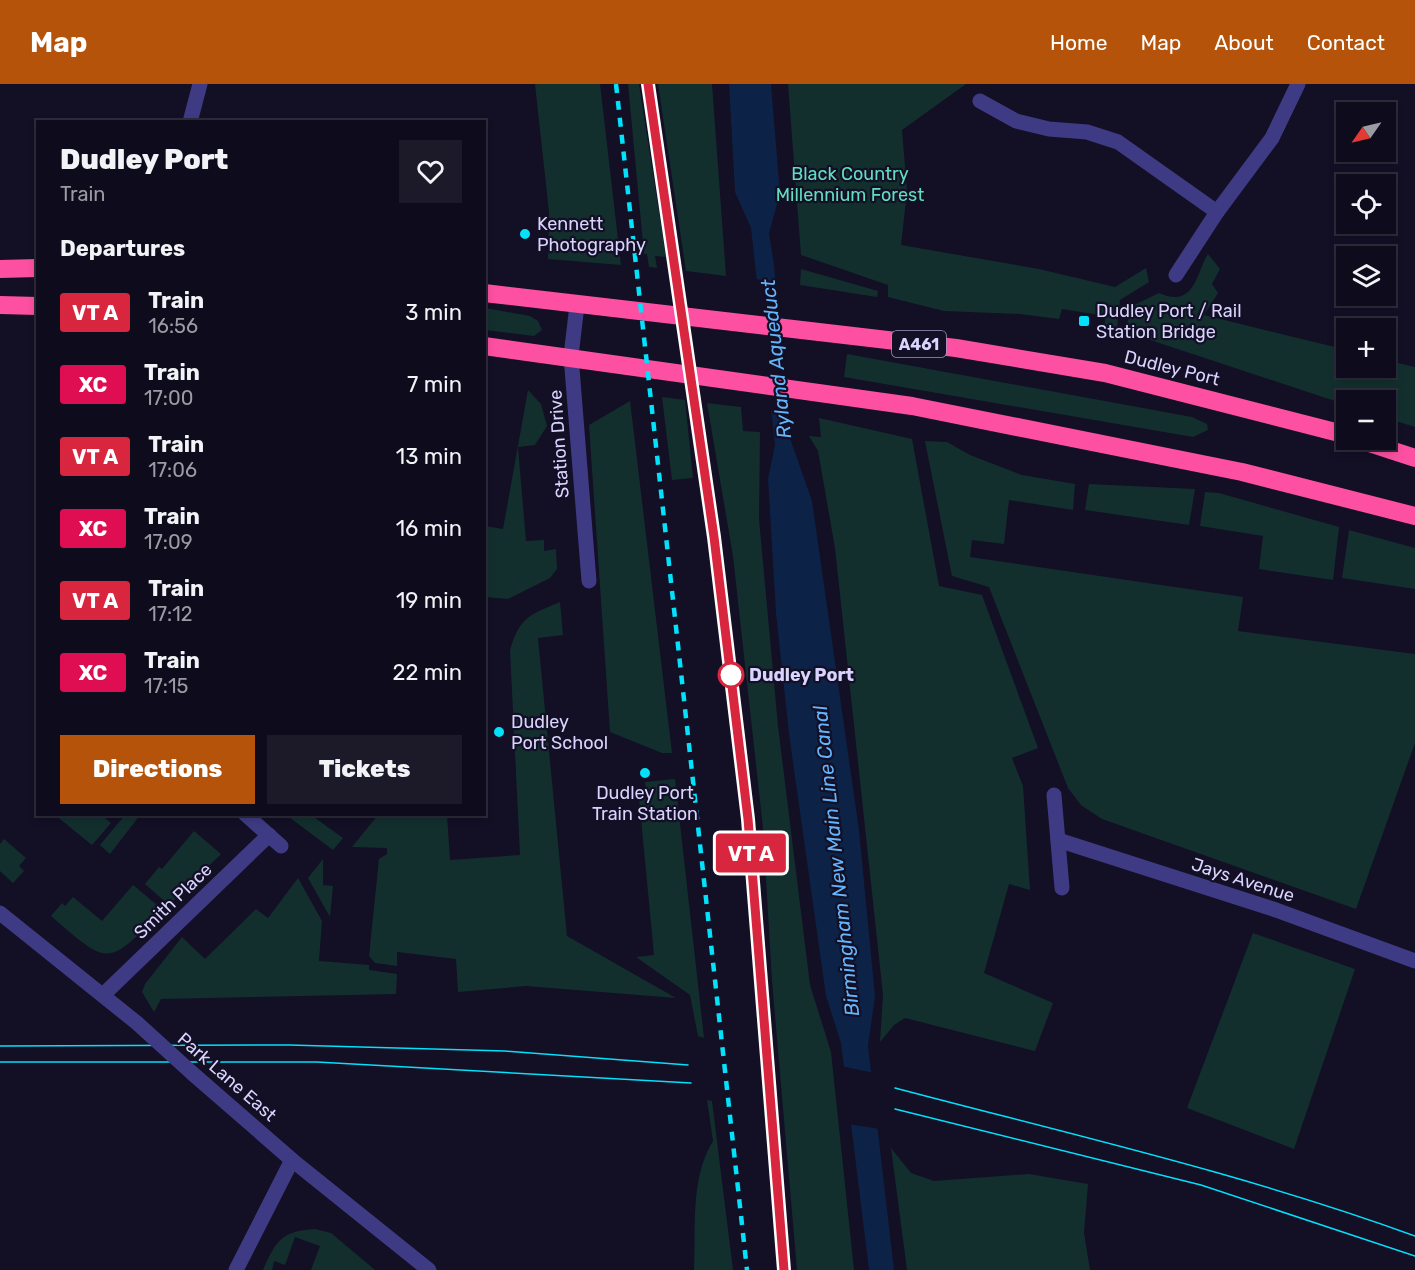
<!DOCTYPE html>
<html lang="en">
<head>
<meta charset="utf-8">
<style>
  body { margin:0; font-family:Rubik,sans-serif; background:#1c1929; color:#f1f3f6; height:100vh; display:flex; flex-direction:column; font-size:22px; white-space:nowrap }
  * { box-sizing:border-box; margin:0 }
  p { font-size:20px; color:#9b9ba3 }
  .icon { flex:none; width:33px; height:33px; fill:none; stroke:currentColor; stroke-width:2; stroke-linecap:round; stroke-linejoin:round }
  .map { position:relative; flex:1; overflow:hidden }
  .sheet { position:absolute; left:36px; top:36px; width:450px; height:696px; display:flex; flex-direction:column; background:#0e0b1c; border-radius:0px; box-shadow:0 3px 9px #0003,0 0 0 2px #2e2b3b }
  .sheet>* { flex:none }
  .badge { padding:0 12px; border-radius:4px; font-size:21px; line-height:39px }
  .needle { width:39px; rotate:236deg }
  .tools { position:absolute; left:1336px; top:18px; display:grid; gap:12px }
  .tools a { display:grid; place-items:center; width:60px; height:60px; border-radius:0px; background:#0e0b1c; box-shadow:0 3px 9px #0003,0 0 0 2px #2e2b3b; font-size:30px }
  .map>.badge { position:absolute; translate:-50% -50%; box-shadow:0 0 0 3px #fff }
  h2 { padding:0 24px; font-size:22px; line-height:54px }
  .round { display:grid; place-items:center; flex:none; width:63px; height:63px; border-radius:0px; background:#1c1929 }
  .summary { display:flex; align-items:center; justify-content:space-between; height:102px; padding:0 24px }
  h1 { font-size:28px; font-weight:800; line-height:45px }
  .button { display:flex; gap:12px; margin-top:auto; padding:12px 24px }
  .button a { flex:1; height:69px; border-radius:0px; background:#b45309; color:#fff; font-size:24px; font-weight:800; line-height:69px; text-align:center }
  .button a+a { background:#1c1929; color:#f1f3f6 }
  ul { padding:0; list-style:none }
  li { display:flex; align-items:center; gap:18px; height:72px; padding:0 24px }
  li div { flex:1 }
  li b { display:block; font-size:22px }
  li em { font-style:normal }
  li .badge { min-width:66px; font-weight:700; text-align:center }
  header { display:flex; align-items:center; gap:36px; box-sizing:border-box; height:84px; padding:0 30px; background:#b45309; color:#fff }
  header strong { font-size:28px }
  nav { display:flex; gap:33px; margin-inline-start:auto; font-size:21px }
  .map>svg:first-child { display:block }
  .green { fill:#122f2e }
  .water { fill:#0d2247 }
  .pier { fill:#130f25 }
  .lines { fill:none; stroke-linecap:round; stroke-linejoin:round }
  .street { stroke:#3e3b84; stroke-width:15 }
  .highway { stroke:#fd50a2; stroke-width:18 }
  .tram { stroke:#03e1fb; stroke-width:1.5 }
  .rail { stroke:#03e1fb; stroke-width:4.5; stroke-dasharray:9 8; stroke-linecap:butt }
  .street-bridge { stroke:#3e3b84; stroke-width:15 }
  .line-casing { stroke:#fff; stroke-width:14 }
  .line { stroke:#d7263d; stroke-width:9 }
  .poi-dot { fill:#03e1fb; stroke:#130f25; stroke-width:2 }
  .stop-dot { fill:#fff; stroke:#d7263d; stroke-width:3 }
  .labels { text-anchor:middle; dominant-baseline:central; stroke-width:4.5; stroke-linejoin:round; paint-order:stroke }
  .shield { fill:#130f25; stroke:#9e99bd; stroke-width:1.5 }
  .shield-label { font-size:16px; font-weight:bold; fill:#d9d4fe }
  .park-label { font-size:18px; fill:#60dec0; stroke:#130f25 }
  .poi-label { font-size:18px; fill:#d9d4fe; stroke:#130f25; text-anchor:start }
  .street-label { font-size:18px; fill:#d9d4fe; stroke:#130f25 }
  .stop-label { font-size:18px; font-weight:bold; fill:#d9d4fe; stroke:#130f25; text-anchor:start }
  .water-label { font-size:20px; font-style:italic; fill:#63b5fd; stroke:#130f25 }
</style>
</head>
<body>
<header>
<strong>Map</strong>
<nav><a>Home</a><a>Map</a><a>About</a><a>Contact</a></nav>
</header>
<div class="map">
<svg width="1415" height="1186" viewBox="0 0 1415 1186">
  <rect width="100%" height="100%" fill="#130f25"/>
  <g class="green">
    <polygon points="535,0 600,0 621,181 548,175 549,128"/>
    <polygon points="628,0 639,0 666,173 655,172 657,184 649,183 647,170 644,170"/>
    <polygon points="658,0 712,0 726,192 686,187"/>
    <polygon points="788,0 966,0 902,46 907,107 901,161 1039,185 1115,203 1146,184 1149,198 1120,216 1117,245 1104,242 1106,232 1062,225 1059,235 1020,230 944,227 888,213 888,201 801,171"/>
    <path d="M1208 170 1220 185 1212 200 1218 209 1204 231 1347 266V284H1386V276L1415 283V343L1386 334V316H1347V321L1126 248 1130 223 1159 209C1195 225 1196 189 1208 170Z"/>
    <polygon points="801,185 878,207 877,213 800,201"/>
    <polygon points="485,224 530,232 538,237 542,246 534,252 485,246"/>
    <polygon points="847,270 1192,333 1207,340 1208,346 1193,353 844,293"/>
    <polygon points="528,306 541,320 547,342 535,361 518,363 526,457 544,456 544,467 556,465 557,485 550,494 508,515 485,513 485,442 503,445"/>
    <polygon points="662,313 685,316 693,394 672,396"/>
    <polygon points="630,317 631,325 672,669 662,669 610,648 589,341"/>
    <polygon points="707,319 741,323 743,347 760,348 759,435 778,642 810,901 831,968 854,1186 797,1186 772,897 763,744 733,472"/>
    <polygon points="819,334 912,355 939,502 982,511 1038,664 1012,674 1023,702 1030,806 1009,800 984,889 1053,919 1035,967 905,934 894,941 880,958 883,911 835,464 818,367 809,352 821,353"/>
    <polygon points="925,357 947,358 970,371 1022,391 1075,400 1073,426 1009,416 1004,460 972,456 970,473 1243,513 1238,547 1415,570 1415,659 1356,825 1102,735 1081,721 1068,704 989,503 952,492"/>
    <polygon points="1089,400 1195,405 1189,441 1085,426"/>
    <polygon points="1205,408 1219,409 1339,443 1333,496 1259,485 1263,452 1200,442"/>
    <polygon points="1349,446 1415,464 1415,505 1342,494"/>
    <path d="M560 518 563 551 538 554 567 852 676 914 526 902 458 908 456 875 397 868V882L375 879 369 872 379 775 387 770V764L352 763 378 731H447L450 776 520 771 510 566C520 533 529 531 560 518Z"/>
    <polygon points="675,695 704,954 698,952 690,911 636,873 654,871 639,714 647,713 645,698"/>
    <polygon points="55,731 101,731 111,739 92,761"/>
    <polygon points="125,731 140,731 110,770 100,761"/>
    <polygon points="291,731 311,731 343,754 333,766 289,733"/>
    <polygon points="194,747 221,770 169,821 145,800 159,783 162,785"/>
    <polygon points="4,755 26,774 19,782 24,787 13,799 0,787 0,760"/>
    <polygon points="323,775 323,801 333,802 330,833 308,794"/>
    <polygon points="298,794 322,837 319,877 369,881 369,886 397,890 396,910 161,915 154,928 142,908 145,900 182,853 205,875 256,825 268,834"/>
    <path d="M133 801 163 826C107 883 110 883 51 832L62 819 65 822 73 813 102 837Z"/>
    <polygon points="1253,849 1355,885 1294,1065 1187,1024"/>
    <path d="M707 1016 712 1017 733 1186H694C696 1144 690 1094 713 1057Z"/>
    <polygon points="891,1064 911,1089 934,1097 1029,1090 1088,1100 1084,1149 1090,1186 907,1186"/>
    <path d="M315 1145 331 1149 375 1186H311L320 1162 295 1153 285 1181 274 1177 272 1186H263C276 1157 281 1147 315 1145Z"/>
  </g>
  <polygon class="water" points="729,0 771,0 780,110 769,149 774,181 790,354 812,417 859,746 875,912 868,962 894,1186 869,1186 841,959 826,912 789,650 776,529 768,395 775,361 751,144 735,108"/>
  <g class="pier">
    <polygon points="755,195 779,198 790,329 768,326"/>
    <polygon points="841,982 874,989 880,1045 848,1040"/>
  </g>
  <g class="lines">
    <g class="street">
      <polyline points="980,17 1016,37 1049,45 1087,48 1118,58 1217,128"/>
      <polyline points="190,38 200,0"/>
      <polyline points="1176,191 1217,128 1272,54 1298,0"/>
      <polyline points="577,221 571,272 589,497"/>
      <polyline points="1054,711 1062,804"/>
      <polyline points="245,730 281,762"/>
      <polyline points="1058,756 1276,826 1415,877"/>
      <polyline points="0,829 137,939"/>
      <polyline points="103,911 269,751"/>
      <polyline points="192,989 292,1076 429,1186"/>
      <polyline points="236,1186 292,1076"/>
    </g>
    <g class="highway">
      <polyline points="0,185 38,184"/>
      <polyline points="484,209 956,264 1105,289 1347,351"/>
      <polyline points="0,221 38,222"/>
      <polyline points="484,262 912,322 1242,388 1415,432"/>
      <polyline points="1360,356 1415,374"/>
    </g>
    <g class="tram">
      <polyline points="0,962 289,961 505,967 688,981"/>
      <polyline points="0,978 317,978 691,999"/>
      <path d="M895 1004C1069 1050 1245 1090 1415 1152"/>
      <polyline points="895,1025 1201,1101 1415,1172"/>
    </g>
    <g class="rail">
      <polyline points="616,0 747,1186"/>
      <polyline points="648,0 714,453 748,735 784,1186"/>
    </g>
    <polyline class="street-bridge" points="137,939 192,989"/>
  </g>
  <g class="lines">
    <defs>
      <polyline id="line" points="648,0 714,453 748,735 784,1186"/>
    </defs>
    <use href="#line" class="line-casing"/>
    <use href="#line" class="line"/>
  </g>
  <g class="poi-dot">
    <circle cx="525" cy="150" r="6"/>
    <rect x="1078" y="231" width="12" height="12" rx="3"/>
    <circle cx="499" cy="648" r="6"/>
    <circle cx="645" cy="689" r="6"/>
  </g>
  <circle class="stop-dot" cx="731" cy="591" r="12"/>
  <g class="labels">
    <rect class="shield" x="892" y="247" width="54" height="26" rx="4.5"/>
    <g class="shield-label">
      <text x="919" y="260">A461</text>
    </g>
    <g class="park-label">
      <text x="850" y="90">Black Country<tspan x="850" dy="21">Millennium Forest</tspan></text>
    </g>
    <g class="poi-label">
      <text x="537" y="140">Kennett<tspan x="537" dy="21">Photography</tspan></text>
      <text x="1096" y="227">Dudley Port / Rail<tspan x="1096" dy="21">Station Bridge</tspan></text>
      <text x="511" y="638">Dudley<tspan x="511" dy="21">Port School</tspan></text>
      <text x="645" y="709" text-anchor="middle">Dudley Port<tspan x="645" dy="21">Train Station</tspan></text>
    </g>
    <g class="street-label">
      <text transform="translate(1172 284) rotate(14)">Dudley Port</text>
      <text transform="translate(559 360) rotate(-94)">Station Drive</text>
      <text transform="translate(1243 796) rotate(18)">Jays Avenue</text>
      <text transform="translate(173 817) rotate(-44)">Smith Place</text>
      <text transform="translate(227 993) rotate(41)">Park Lane East</text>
    </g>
    <g class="stop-label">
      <text x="749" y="591">Dudley Port</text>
    </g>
    <g class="water-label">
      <text transform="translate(776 275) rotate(-96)">Ryland Aqueduct</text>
      <text transform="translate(836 777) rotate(-96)">Birmingham New Main Line Canal</text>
    </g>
  </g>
</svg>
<div class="tools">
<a><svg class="needle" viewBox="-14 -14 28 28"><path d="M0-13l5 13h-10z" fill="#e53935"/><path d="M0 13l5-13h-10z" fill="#9b9ba3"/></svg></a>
<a><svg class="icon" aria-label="locate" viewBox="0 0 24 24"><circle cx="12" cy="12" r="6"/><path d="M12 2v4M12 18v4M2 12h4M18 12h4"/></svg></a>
<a><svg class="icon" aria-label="layers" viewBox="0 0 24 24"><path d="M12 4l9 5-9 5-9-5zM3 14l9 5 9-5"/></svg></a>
<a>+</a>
<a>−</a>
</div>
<b class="badge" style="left:751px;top:769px;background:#d7263d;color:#fff">VT A</b>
<section class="sheet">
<div class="summary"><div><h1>Dudley Port</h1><p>Train</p></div><a class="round"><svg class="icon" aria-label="heart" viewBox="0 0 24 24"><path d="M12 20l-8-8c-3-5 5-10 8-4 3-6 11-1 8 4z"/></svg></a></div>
<h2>Departures</h2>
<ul>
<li><span class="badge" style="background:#d7263d;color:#fff">VT A</span><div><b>Train</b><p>16:56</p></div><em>3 min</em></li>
<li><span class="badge" style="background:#df0d52;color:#fff">XC</span><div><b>Train</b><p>17:00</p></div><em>7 min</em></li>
<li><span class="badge" style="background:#d7263d;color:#fff">VT A</span><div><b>Train</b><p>17:06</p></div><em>13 min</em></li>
<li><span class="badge" style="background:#df0d52;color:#fff">XC</span><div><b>Train</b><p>17:09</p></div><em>16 min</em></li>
<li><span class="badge" style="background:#d7263d;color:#fff">VT A</span><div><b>Train</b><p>17:12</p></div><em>19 min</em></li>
<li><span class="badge" style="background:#df0d52;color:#fff">XC</span><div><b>Train</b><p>17:15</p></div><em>22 min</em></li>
</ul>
<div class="button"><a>Directions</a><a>Tickets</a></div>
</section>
</div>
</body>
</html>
